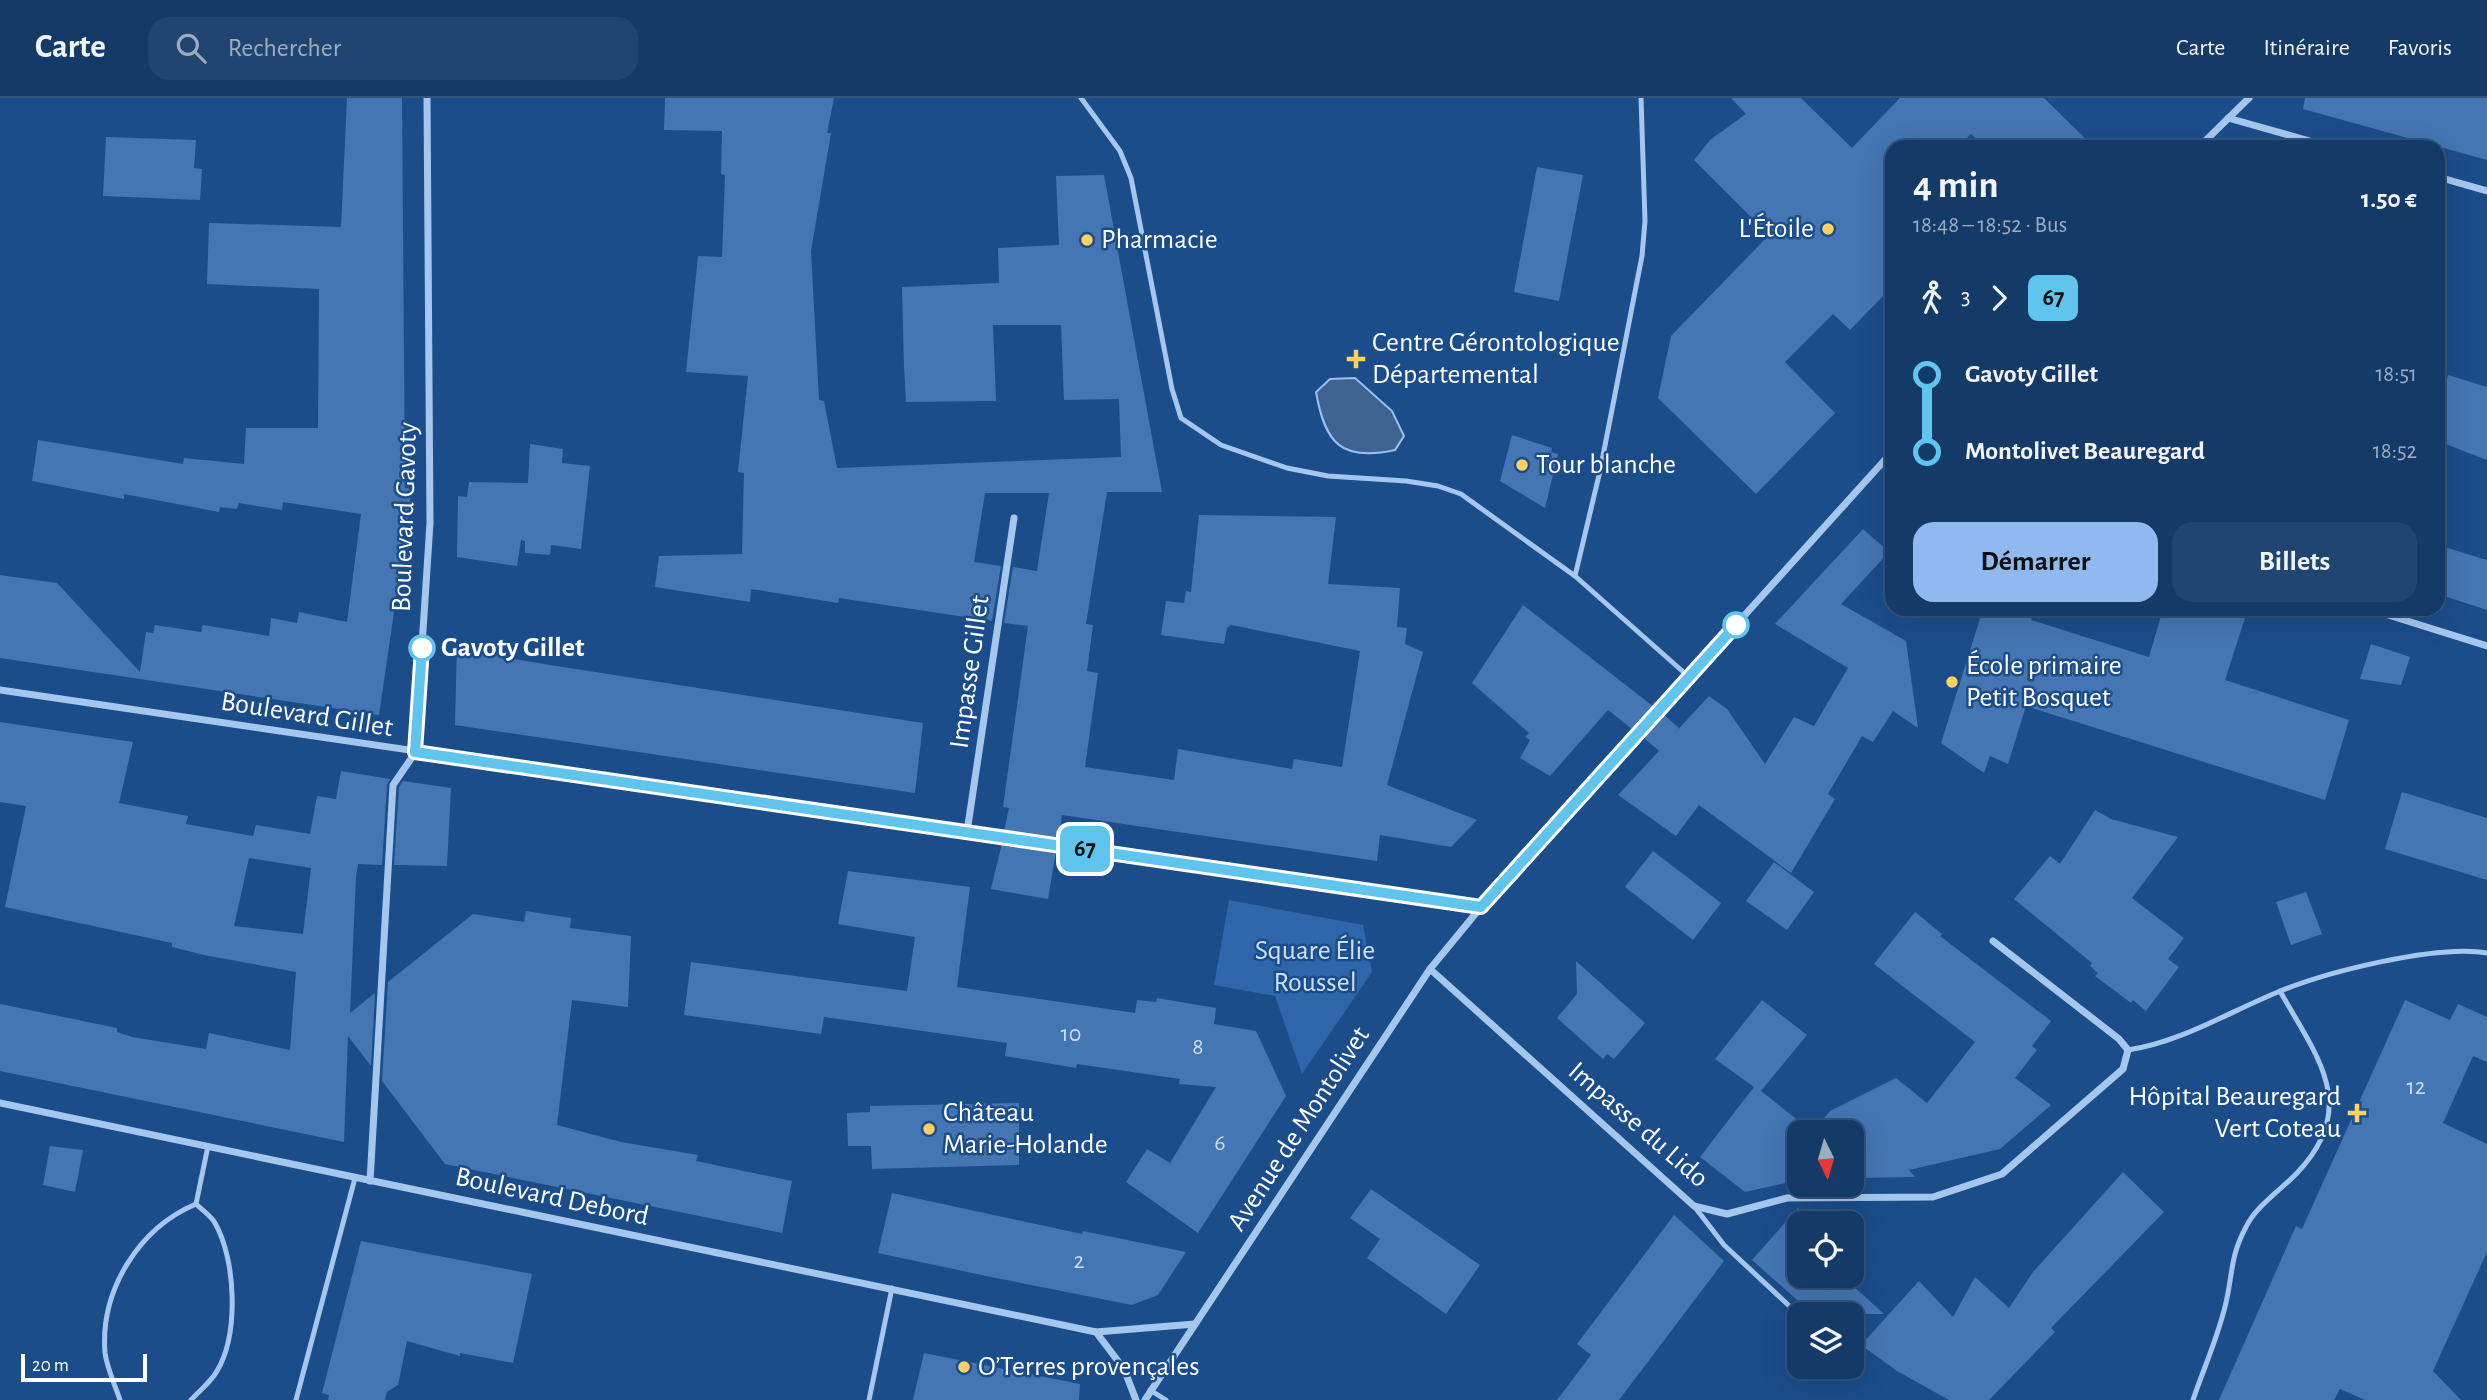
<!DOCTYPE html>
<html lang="fr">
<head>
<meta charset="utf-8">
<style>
  body { margin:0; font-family:"Alegreya Sans",sans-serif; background:#214571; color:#f1f3f6; height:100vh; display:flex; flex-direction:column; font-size:26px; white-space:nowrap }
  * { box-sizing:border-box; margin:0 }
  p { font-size:23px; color:#9dadc0 }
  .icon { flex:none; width:38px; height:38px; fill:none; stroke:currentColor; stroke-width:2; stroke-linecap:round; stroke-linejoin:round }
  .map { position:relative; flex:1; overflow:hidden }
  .panel { position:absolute; left:1885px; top:42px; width:560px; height:476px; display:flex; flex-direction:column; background:#143a68; border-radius:21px; box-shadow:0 7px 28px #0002,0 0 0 2px #33547c }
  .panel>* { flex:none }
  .badge { padding:0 14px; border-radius:10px; font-size:24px; line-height:46px }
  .needle { width:46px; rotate:175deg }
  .controls { position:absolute; left:1787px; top:1022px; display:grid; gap:14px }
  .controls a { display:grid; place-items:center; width:77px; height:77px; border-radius:14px; background:#143a68; box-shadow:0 7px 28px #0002,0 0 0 2px #33547c; font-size:35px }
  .scale { position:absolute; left:21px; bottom:18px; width:126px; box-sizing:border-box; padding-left:7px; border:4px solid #fff; border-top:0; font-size:19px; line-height:24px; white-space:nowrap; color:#fff; -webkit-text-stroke:5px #1b4d8b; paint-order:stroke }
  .map>.badge { position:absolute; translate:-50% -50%; box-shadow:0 0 0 4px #fff }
  .legs { display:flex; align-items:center; gap:10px; height:77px; padding:0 28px; font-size:23px }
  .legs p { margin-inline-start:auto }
  .headline { display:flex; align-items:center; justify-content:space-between; height:119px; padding:0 28px }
  h1 { font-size:38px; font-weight:700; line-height:52px }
  .action { display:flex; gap:14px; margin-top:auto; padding:14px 28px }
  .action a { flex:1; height:80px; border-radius:21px; background:#90b9f0; color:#111; font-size:28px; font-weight:700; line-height:80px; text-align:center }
  .action a+a { background:#214571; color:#f1f3f6 }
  ul { padding:0 28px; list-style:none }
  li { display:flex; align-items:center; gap:24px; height:77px; font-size:26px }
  li i { display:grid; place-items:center; width:10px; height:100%; margin:0 9px; background:currentColor }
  li i::after { content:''; width:18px; height:18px; margin:-9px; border:5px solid; border-radius:50%; background:#143a68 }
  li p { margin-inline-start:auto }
  li:first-child i { background:linear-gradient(#0000 50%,currentColor 0) }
  li:last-child i { background:linear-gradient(currentColor 50%,#0000 0) }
  header { display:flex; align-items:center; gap:42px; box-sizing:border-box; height:98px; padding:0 35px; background:#143a68; border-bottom:2px solid #33547c }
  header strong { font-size:33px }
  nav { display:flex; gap:38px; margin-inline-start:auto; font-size:24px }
  .search { width:490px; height:63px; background:#214571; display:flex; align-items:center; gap:18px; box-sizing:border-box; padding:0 24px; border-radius:21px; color:#9dadc0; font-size:26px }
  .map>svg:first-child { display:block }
  .green { fill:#2e66a9 }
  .water { fill:#3f6390; stroke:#99c1ef; stroke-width:2 }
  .building { fill:#4476b3; fill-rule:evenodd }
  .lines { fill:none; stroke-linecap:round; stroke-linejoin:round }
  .lane { stroke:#a6c7ed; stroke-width:5 }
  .street { stroke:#a6c7ed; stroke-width:7 }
  .line-1-casing { stroke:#fff; stroke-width:16 }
  .line-1 { stroke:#5fc5ed; stroke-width:10 }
  .poi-dot { fill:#ffd062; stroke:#1b4d8b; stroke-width:2.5 }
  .stop-1-dot { fill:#fff; stroke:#5fc5ed; stroke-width:3.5 }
  .labels { text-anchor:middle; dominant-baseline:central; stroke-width:5; stroke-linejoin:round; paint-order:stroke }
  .number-label { font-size:24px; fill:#d0ddec }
  .poi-label { font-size:28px; fill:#fff; stroke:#1b4d8b; text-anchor:start }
  .street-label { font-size:28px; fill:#fff; stroke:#1b4d8b }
  .stop-label { font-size:28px; font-weight:bold; fill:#fff; stroke:#1b4d8b; text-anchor:start }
  .park-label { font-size:28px; fill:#cbe1f9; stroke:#1b4d8b }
</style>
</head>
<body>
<header>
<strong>Carte</strong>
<div class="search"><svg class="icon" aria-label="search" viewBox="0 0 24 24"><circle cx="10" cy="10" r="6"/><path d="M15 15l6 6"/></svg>Rechercher</div>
<nav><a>Carte</a><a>Itinéraire</a><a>Favoris</a></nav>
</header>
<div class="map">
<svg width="2487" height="1302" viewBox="0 0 2487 1302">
  <rect width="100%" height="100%" fill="#1b4d8b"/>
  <polygon class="green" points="1229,802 1363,827 1372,874 1302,976 1275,898 1214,887"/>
  <path class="water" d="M1355 280 1392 313 1404 338 1395 352C1341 364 1325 345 1316 294L1330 281Z"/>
  <g class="building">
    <polygon points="347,0 402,0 405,390 412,391 379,617 0,560 0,477 57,485 140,574 146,534 153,535 155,527 201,534 203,527 269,538 271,520 297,525 299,514 347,524 361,416 283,404 282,412 239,405 237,411 220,409 219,414 124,396 124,401 32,383 38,342 183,366 184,360 244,366 246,330 318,330 319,191 207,186 209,125 341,129"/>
    <polygon points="665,0 834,0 827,35 831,35 811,153 819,302 824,303 837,370 1121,359 1119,301 1064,302 1061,227 993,227 996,303 906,304 904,269 902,189 999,185 998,150 1059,147 1056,78 1104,77 1162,394 1107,394 1086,526 1093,527 1087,573 1098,575 1085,669 1174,682 1178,651 1292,671 1294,661 1342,669 1360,553 1231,527 1227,530 1224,546 1161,537 1166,503 1184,505 1186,493 1191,494 1199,417 1336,419 1328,486 1400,490 1397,529 1407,530 1405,546 1423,554 1387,687 1477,722 1451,749 1380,737 1377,763 1062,717 1058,741 1004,733 1009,710 1003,709 1028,528 1004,525 1013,469 1037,473 1049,395 985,395 974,464 1001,468 992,523 839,500 838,505 751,491 750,504 655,489 659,458 742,456 744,375 738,374 748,278 686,274 698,158 722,159 725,77 721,76 722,33 664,32"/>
    <polygon points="1731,0 1801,0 1852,50 1900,0 2044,0 2094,49 1985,49 1971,36 1958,49 1892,49 1892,189 1850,232 1833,216 1785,264 1835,315 1756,396 1658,300 1671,238 1769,137 1694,62 1710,42 1746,16"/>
    <polygon points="2305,0 2487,0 2487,62 2303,11"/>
    <polygon points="106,39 196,42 194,70 202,71 200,102 103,98"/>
    <polygon points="1537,69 1583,77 1559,203 1514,194"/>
    <polygon points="2448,277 2487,289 2487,362 2438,343 2438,316"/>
    <polygon points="1512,337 1552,350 1551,354 1558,356 1545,410 1500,383"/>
    <polygon points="530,346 563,351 562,365 590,368 581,451 551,447 550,457 525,455 525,443 521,442 517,468 457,459 458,398 467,399 469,384 528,385"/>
    <polygon points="1863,431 1889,454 1841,506 1906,543 1918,630 1893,613 1873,644 1862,638 1828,696 1835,701 1791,775 1699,707 1676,738 1618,697 1659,653 1643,639 1663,616 1679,630 1673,637 1709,598 1727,611 1765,666 1794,619 1814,628 1848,570 1775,526"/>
    <polygon points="2438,447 2487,462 2487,512 2438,496"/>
    <polygon points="1523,507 1654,609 1633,632 1608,612 1550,678 1520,660 1530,642 1525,639 1529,635 1472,585"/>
    <polygon points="1983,511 2035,511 2031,522 2149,559 2163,511 2248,511 2225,582 2349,622 2325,702 2026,608 2008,666 1990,658 1984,675 1941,645"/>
    <polygon points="457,545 505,552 504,559 550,567 923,625 915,695 455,627"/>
    <polygon points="2371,546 2410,559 2401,587 2360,581"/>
    <path d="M0 624 133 644 119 705 188 718 186 726 253 738 256 727 310 736 317 698 336 701 341 673 390 681 387 687 382 767 358 766 356 779 350 915 375 895 371 968 348 938 344 1044 0 973V906L117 930V934L132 939 206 951 209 935 290 952 296 874 204 857 172 849V845L5 809 26 708 0 704ZM249 760 311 770 303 836 234 828Z"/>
    <polygon points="403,683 451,690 447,768 394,767 399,689"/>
    <polygon points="2402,694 2487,720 2487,782 2385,751"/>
    <polygon points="2095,712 2111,721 2178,739 2132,800 2184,840 2168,861 2179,869 2146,913 2133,902 2131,905 2095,878 2098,875 2090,868 2092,865 2014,801 2050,758 2060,766"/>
    <polygon points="1002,745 1056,753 1048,801 991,791"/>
    <polygon points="1653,753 1721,805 1693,842 1625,789"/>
    <polygon points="1774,764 1814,794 1787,832 1746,803"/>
    <polygon points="848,773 970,789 957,889 1135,915 1137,902 1156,904 1157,900 1216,910 1214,926 1256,933 1286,998 1198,1135 1126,1084 1147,1051 1170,1065 1216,989 1179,986 1180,981 1077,966 1076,970 1005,958 1007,945 824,919 821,936 684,917 691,864 907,893 915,839 838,826"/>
    <polygon points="2306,794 2322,836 2291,847 2276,804"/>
    <polygon points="526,813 571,820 570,830 631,838 628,909 572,902 557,1027 621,1044 698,1057 696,1063 792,1083 782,1135 445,1066 382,983 388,884 473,816 524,824"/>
    <polygon points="1915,814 1942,836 1940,838 2051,923 2032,948 2037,952 2015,980 2051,1007 2000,1051 1909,1072 1915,1079 1858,1080 1857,1069 1852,1070 1852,1034 1799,1034 1799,1082 1745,1094 1700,1059 1754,989 1715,961 1762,902 1807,937 1761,993 1813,1034 1830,1013 1896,980 1927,1005 1975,944 1874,866"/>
    <polygon points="1576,863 1645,925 1614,961 1607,956 1603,961 1557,920 1577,896"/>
    <polygon points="2405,902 2450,922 2458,906 2487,919 2487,964 2473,958 2443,1025 2487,1046 2487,1154 2433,1273 2461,1302 2365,1302 2340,1291 2334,1302 2219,1302 2296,1128 2302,1131"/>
    <polygon points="1019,1005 1019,1067 872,1071 871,1048 848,1048 847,1015 870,1014 870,1008"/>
    <polygon points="50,1048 83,1052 75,1094 43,1087"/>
    <polygon points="2123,1074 2164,1114 2051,1230 2055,1234 1989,1302 1949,1302 1897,1273 1861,1247 1919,1183 1953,1219 1975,1179 2009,1210 2033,1174"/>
    <polygon points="1371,1091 1480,1167 1446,1216 1367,1160 1380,1141 1350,1120"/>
    <polygon points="892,1095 1082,1136 1083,1133 1186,1154 1158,1197 1132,1207 991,1179 878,1155"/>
    <polygon points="1799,1109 1799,1178 1842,1178 1884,1216 1813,1216 1752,1162"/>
    <polygon points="1674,1117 1724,1163 1619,1302 1557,1302 1591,1257 1577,1246"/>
    <polygon points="361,1143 532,1176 513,1265 460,1255 460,1258 407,1243 398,1287 387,1294 385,1302 328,1302 329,1297 322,1295"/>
    <polygon points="924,1255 1080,1286 1079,1302 913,1302"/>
  </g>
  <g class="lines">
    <g class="lane">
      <polyline points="1081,0 1120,53 1131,80 1172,291 1181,320 1221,347 1287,370 1328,378 1406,383 1438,388 1461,396 1575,478"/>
      <polyline points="1641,0 1645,123 1642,158 1600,373 1575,478 1689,579"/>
      <path d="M2128 952C2181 944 2229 914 2278 894 2326 874 2437 846 2487 855"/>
      <polyline points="196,1106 208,1048"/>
      <polyline points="1694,1108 1724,1147 1799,1217"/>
      <polyline points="1150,1292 1166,1302"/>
      <path d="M120 1302C115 1287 107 1270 105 1255 100 1192 139 1130 196 1106"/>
      <path d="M191 1302C199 1293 211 1284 217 1273 239 1236 236 1162 215 1125 211 1118 202 1112 196 1106"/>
      <polyline points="296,1302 355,1080"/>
      <polyline points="869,1302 892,1190"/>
      <path d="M2193 1302C2204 1269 2220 1235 2227 1200 2233 1171 2231 1157 2246 1129 2256 1108 2281 1092 2297 1075 2361 1008 2316 958 2280 893"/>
    </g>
    <g class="street">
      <polyline points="2228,20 2331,49"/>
      <polyline points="2199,49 2249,0"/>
      <polyline points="2438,79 2487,93"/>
      <polyline points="2369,511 2487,548"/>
      <polyline points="0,592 1481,809"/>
      <polyline points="967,734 1014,420"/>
      <polyline points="1430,871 1694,1108 1727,1116 1787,1100 1933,1099 2002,1076 2123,971 2128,952 2119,941 1993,843"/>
      <polyline points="0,1005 1096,1234 1124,1271 1136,1302"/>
      <polyline points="370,1083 393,687 415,655 430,425 427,0"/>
      <polyline points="1096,1234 1195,1226"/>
      <polyline points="1145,1302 1430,871 1481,809 1892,354"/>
    </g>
  </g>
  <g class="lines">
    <defs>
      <polyline id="line-1" points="422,550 415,654 1481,809 1736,527"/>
    </defs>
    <use href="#line-1" class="line-1-casing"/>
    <use href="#line-1" class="line-1"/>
  </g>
  <g class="poi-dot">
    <circle cx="1828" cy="131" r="7"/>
    <circle cx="1087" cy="142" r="7"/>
    <path d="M1352.5 250.5h7v7h7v7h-7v7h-7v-7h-7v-7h7z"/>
    <circle cx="1522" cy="367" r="7"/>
    <circle cx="1952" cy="584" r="7"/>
    <path d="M2353.5 1004.5h7v7h7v7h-7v7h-7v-7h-7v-7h7z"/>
    <circle cx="929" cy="1031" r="7"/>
    <circle cx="964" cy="1269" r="7"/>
  </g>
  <g class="stop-1-dot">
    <circle cx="1736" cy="527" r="12"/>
    <circle cx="422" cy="550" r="12"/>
  </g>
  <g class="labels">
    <g class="number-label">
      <text x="1071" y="936">10</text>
      <text x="1198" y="949">8</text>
      <text x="2416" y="989">12</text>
      <text x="1220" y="1045">6</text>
      <text x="1079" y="1163">2</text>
    </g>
    <g class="poi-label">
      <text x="1814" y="131" text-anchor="end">L'Étoile</text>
      <text x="1101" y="142">Pharmacie</text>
      <text x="1372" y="245">Centre Gérontologique<tspan x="1372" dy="32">Départemental</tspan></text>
      <text x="1536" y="367">Tour blanche</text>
      <text x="1966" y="568">École primaire<tspan x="1966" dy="32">Petit Bosquet</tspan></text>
      <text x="2341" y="999" text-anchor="end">Hôpital Beauregard<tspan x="2341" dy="32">Vert Coteau</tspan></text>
      <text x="943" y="1015">Château<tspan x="943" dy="32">Marie-Holande</tspan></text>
      <text x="978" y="1269">O’Terres provençales</text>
    </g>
    <g class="street-label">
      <text transform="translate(405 419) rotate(-88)">Boulevard Gavoty</text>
      <text transform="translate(970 574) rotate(-82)">Impasse Gillet</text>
      <text transform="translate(307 617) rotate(9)">Boulevard Gillet</text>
      <text transform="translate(1638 1027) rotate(41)">Impasse du Lido</text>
      <text transform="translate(1299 1031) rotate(-57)">Avenue de Montolivet</text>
      <text transform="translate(552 1099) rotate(12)">Boulevard Debord</text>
    </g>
    <g class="stop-label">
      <text x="441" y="550">Gavoty Gillet</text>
    </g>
    <g class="park-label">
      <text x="1315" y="853">Square Élie<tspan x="1315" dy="32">Roussel</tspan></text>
    </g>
  </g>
</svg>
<div class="controls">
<a><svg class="needle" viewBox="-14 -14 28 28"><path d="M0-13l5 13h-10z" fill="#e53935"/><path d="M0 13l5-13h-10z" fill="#9dadc0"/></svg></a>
<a><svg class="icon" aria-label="locate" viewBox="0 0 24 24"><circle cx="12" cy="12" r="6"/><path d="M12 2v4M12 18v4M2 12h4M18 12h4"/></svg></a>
<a><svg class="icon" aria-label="layers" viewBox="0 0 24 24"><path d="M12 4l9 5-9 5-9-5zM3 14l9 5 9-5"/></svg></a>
</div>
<div class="scale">20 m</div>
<b class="badge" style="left:1085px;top:751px;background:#5fc5ed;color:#111">67</b>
<section class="panel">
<div class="headline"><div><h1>4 min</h1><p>18:48 – 18:52 · Bus</p></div><b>1.50 €</b></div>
<div class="legs"><svg class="icon" aria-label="walk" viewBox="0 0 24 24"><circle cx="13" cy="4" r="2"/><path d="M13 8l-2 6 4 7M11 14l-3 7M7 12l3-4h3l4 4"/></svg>3<svg class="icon" aria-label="forward" viewBox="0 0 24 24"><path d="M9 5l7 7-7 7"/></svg><b class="badge" style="background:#5fc5ed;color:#111">67</b></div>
<ul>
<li><i style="color:#5fc5ed"></i><b>Gavoty Gillet</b><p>18:51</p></li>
<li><i style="color:#5fc5ed"></i><b>Montolivet Beauregard</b><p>18:52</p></li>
</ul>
<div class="action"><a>Démarrer</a><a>Billets</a></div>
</section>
</div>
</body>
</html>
